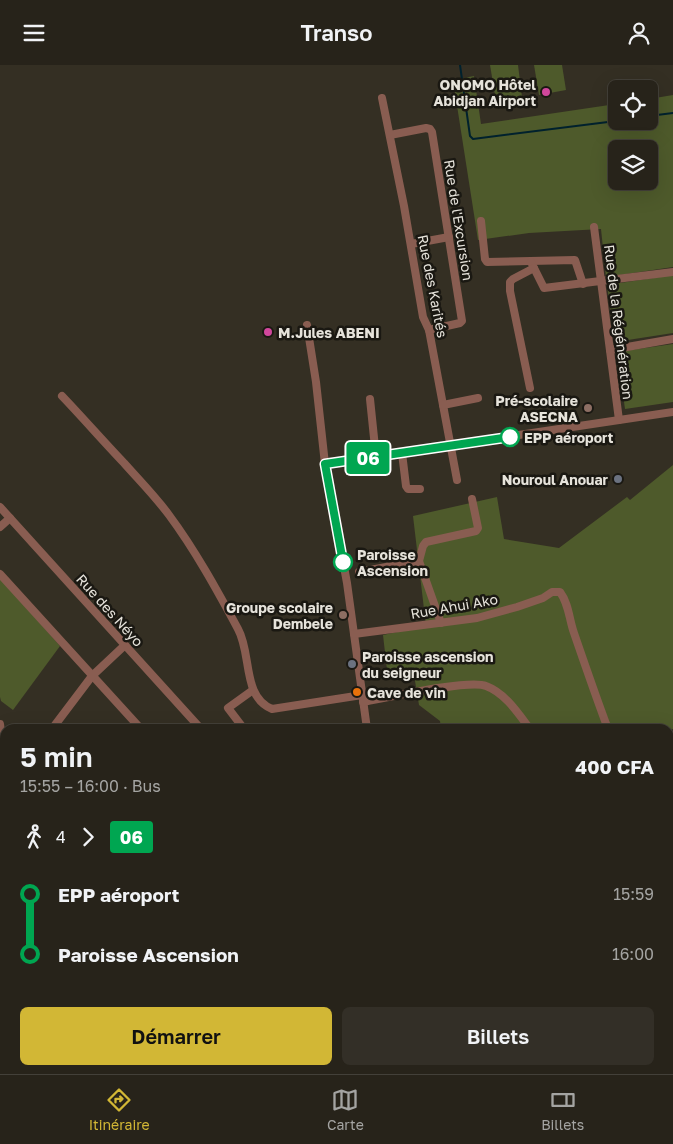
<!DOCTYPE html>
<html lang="fr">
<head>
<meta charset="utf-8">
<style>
  body { margin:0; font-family:"Golos Text",sans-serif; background:#332f27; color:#f1f3f6; height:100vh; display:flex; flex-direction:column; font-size:19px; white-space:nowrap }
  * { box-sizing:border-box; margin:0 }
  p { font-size:16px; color:#a4a4a2 }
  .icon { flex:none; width:28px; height:28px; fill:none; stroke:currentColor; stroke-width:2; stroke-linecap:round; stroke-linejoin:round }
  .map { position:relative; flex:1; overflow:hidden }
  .panel { position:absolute; left:0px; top:659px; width:674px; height:351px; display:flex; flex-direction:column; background:#27231a; border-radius:15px 15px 0 0; box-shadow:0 5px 20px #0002,0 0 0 1px #434039 }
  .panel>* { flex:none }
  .badge { padding:0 10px; border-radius:4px; font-size:18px; line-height:32px }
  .fabs { position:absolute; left:608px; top:15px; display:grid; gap:10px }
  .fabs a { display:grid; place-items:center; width:50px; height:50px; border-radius:8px; background:#27231a; box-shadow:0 5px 20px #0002,0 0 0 1px #434039; font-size:25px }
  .map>.badge { position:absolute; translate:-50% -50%; box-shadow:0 0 0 2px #fff }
  .legs { display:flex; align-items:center; gap:8px; height:55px; padding:0 20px; font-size:16px }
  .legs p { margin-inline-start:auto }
  .overview { display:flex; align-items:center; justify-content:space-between; height:85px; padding:0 20px }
  h1 { font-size:28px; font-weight:600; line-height:38px }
  .button { display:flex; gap:10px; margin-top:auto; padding:10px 20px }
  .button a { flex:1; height:58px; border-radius:8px; background:#d2b735; color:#111; font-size:20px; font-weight:600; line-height:58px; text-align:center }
  .button a+a { background:#332f27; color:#f1f3f6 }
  ul { padding:0 20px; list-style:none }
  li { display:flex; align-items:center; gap:18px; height:60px; font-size:19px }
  li i { display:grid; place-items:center; width:8px; height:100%; margin:0 6px; background:currentColor }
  li i::after { content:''; width:12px; height:12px; margin:-6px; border:4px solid; border-radius:50%; background:#27231a }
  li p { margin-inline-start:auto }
  li:first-child i { background:linear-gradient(#0000 50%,currentColor 0) }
  li:last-child i { background:linear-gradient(currentColor 50%,#0000 0) }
  header { display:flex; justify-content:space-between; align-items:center; height:65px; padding:0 20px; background:#27231a; font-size:22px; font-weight:600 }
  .dock { display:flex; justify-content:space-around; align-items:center; height:70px; border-top:1px solid #434039; background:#27231a; font-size:14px; color:#a4a4a2 }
  .dock a { display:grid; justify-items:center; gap:2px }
  .dock .current { color:#d2b735 }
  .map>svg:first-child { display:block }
  .green { fill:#4e5a2b; fill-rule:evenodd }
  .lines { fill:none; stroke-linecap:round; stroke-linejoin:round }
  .stream { stroke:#00212d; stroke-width:2 }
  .minor { stroke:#895d51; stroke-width:8 }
  .line-1-casing { stroke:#fff; stroke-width:11 }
  .line-1 { stroke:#00a651; stroke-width:8 }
  .hotel-dot { fill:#d1479c; stroke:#1a1812; stroke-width:2 }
  .education-dot { fill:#8d6e63; stroke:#1a1812; stroke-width:2 }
  .stop-1-dot { fill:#fff; stroke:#00a651; stroke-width:2.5 }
  .worship-dot { fill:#6b7280; stroke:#1a1812; stroke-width:2 }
  .food-dot { fill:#e8710a; stroke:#1a1812; stroke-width:2 }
  .labels { text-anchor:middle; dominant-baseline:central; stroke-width:5; stroke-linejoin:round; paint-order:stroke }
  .poi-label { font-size:14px; font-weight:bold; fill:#e6e3db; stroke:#1a1812; text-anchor:end }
  .street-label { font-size:14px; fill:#e6e3db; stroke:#1a1812 }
  .stop-label { font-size:14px; font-weight:bold; fill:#e6e3db; stroke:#1a1812; text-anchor:start }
</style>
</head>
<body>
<header><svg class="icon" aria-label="menu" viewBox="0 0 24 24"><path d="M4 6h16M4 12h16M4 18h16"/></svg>Transo<svg class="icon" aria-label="person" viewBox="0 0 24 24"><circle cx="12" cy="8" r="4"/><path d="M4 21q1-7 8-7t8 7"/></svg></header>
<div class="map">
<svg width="673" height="1009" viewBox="0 0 673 1009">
  <rect width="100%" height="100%" fill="#342f23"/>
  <g class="green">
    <polygon points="490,0 518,0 522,32 496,36"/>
    <polygon points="534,0 562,0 566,25 539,30"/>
    <path d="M474 11 481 59 616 39V56H649V34L673 30V202L606 212 601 164 529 168 478 175 453 15ZM616 84H649V116H616Z"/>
    <polygon points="673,210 673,268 615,277 607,220"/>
    <polygon points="673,279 673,337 625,344 617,287"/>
    <polygon points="673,400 673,664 669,665 669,664 441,664 440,656 419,640 413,604 387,605 383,570 426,561 413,451 497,432 504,474 559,483 627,432 630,435"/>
    <polygon points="0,513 60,581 13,645 1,636 0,632"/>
    <polygon points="182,1005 363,1005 364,1009 182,1009"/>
  </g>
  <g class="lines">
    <g class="stream">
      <polyline points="460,0 470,71 473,74 616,56"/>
      <polyline points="649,51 673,48"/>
    </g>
    <g class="minor">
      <polyline points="382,33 404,141 423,252 429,265 457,415"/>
      <polyline points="390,70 426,63 430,64 432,67 462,256 460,258 429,265"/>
      <polyline points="481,156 485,194 487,197 575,195 583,219"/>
      <polyline points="594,162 619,355"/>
      <polyline points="411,179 449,172"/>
      <polyline points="531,197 544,223 673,207"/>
      <polyline points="307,260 316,317 325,399 347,518 367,664"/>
      <polyline points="610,285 673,274"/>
      <polyline points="530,323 510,226 510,217 513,214 534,203"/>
      <path d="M62 331C83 353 103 376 124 398 139 415 155 431 169 450 195 485 217 525 238 564 252 589 242 632 272 644L362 630"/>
      <polyline points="370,334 376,392"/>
      <polyline points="443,340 478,333"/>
      <polyline points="402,388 406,421 408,424 420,424"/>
      <polyline points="325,399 673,347"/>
      <polyline points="0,442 201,664"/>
      <polyline points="0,462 10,453"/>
      <polyline points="419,496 423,481 426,477 476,466 478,463 472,434"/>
      <polyline points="359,507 419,496 441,558"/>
      <polyline points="0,509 141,664"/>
      <path d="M354 569 477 553 517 542 543 533 552 527H560C569 539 569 554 574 568 585 600 596 632 608 664"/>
      <path d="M363 637C386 633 469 614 486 621 505 628 518 648 530 664"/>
      <polyline points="0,659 5,696"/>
      <polyline points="52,664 92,611 125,580"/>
      <polyline points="244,664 228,643 253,625"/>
      <polyline points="669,673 673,671"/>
      <polyline points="0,734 5,728"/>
      <polyline points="669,760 673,771"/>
      <polyline points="669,792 673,790"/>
      <polyline points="0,820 5,819"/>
      <polyline points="95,1005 96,1009"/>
      <polyline points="417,1005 418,1009"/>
      <polyline points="642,1005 643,1009"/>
      <polyline points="26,1009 51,1005"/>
      <polyline points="565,1009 575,1005"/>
    </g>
  </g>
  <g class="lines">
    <defs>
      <polyline id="line-1" points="343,497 325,399 510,372"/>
    </defs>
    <use href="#line-1" class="line-1-casing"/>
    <use href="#line-1" class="line-1"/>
  </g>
  <g class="hotel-dot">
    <circle cx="546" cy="27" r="5"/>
    <circle cx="268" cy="267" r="5"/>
  </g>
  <g class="education-dot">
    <circle cx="588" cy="343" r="5"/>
    <circle cx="343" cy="550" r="5"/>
  </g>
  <g class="stop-1-dot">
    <circle cx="510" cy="372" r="9"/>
    <circle cx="343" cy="497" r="9"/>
  </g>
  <g class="worship-dot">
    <circle cx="618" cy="414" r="5"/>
    <circle cx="352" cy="599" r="5"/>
  </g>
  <circle class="food-dot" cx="357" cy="627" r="5"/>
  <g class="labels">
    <g class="poi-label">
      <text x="536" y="19">ONOMO Hôtel<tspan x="536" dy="16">Abidjan Airport</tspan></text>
      <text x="278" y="267" text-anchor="start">M.Jules ABENI</text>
      <text x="578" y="335">Pré-scolaire<tspan x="578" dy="16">ASECNA</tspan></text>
      <text x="608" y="414">Nouroul Anouar</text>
      <text x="333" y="542">Groupe scolaire<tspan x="333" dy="16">Dembele</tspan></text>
      <text x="362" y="591" text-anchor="start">Paroisse ascension<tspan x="362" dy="16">du seigneur</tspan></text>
      <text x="367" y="627" text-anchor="start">Cave de vin</text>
    </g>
    <g class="street-label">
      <text transform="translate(459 155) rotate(81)">Rue de l'Excursion</text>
      <text transform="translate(433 221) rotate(79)">Rue des Karités</text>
      <text transform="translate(619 257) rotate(83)">Rue de la Régénération</text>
      <text transform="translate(454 541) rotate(-10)">Rue Ahui Ako</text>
      <text transform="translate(110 545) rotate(48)">Rue des Néyo</text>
    </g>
    <g class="stop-label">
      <text x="524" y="372">EPP aéroport</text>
      <text x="357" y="489">Paroisse<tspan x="357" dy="16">Ascension</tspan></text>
    </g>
  </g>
</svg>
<div class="fabs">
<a><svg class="icon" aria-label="locate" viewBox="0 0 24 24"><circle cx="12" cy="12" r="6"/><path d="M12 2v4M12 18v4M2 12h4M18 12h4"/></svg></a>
<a><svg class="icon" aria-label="layers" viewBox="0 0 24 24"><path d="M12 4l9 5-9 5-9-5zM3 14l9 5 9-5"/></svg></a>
</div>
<b class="badge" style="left:368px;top:393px;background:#00a651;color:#fff">06</b>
<section class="panel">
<div class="overview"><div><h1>5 min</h1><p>15:55 – 16:00 · Bus</p></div><b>400 CFA</b></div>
<div class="legs"><svg class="icon" aria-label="walk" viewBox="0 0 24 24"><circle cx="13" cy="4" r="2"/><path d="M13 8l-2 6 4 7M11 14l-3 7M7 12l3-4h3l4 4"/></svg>4<svg class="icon" aria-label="forward" viewBox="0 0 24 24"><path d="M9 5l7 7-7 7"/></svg><b class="badge" style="background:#00a651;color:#fff">06</b></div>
<ul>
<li><i style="color:#00a651"></i><b>EPP aéroport</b><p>15:59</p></li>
<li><i style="color:#00a651"></i><b>Paroisse Ascension</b><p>16:00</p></li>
</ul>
<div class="button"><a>Démarrer</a><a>Billets</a></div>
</section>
</div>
<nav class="dock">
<a class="current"><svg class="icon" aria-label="directions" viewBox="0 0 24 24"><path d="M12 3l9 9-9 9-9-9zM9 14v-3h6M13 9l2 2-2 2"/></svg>Itinéraire</a>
<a><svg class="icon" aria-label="map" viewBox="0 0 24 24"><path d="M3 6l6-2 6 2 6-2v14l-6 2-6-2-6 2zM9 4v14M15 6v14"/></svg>Carte</a>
<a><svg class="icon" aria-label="tickets" viewBox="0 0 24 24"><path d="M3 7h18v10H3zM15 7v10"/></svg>Billets</a>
</nav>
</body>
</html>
